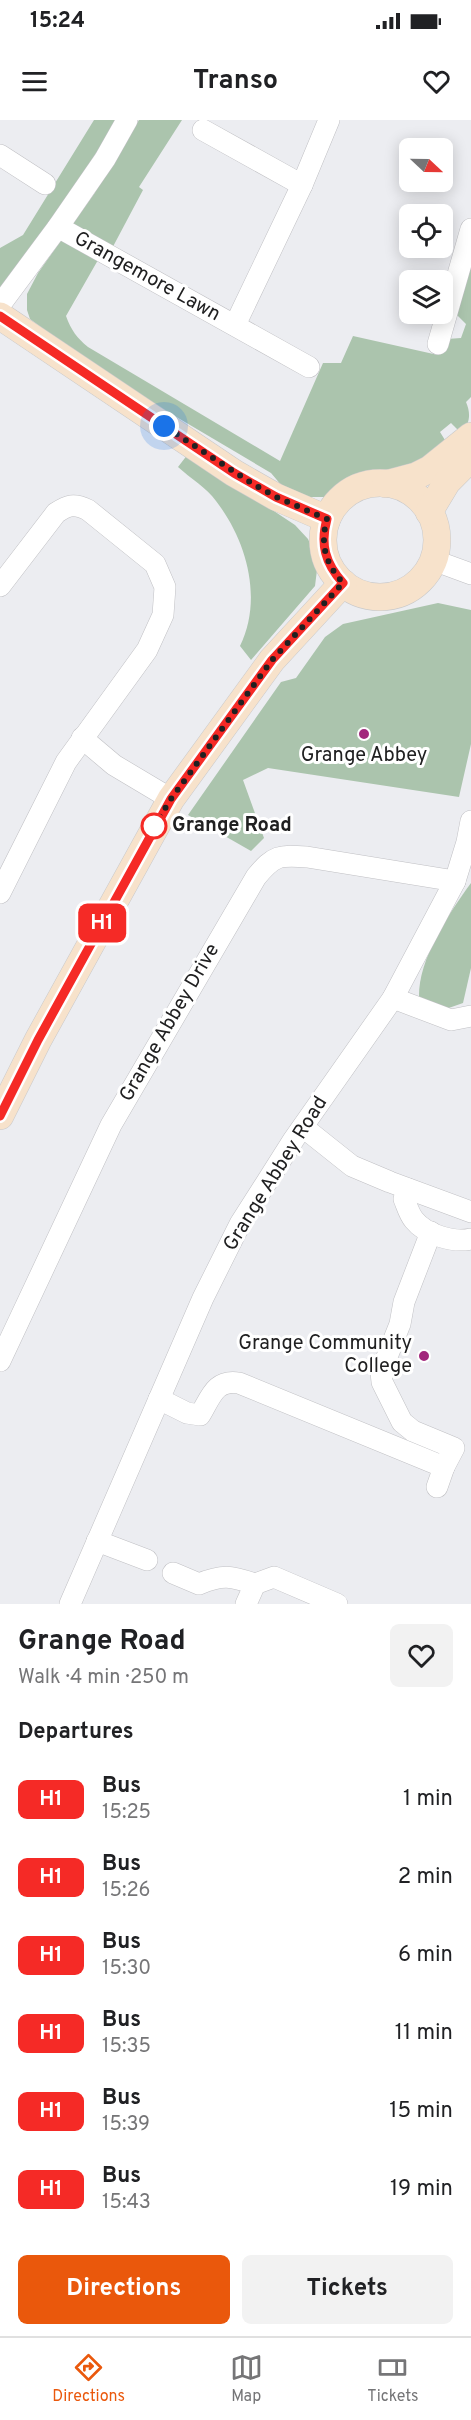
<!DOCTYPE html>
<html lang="en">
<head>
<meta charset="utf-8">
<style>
  body { margin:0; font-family:Overpass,sans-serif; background:#f2f2f2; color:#202124; height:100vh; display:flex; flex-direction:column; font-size:22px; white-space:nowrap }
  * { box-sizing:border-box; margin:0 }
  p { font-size:20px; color:#757577 }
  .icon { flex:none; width:33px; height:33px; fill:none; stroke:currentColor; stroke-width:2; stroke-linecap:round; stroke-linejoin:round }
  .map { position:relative; height:1484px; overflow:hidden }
  .details { display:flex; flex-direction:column; background:#fff; flex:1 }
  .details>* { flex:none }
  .badge { padding:0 12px; border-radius:9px; font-size:21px; line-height:39px }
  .needle { width:39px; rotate:112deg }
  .fabs { position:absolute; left:399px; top:18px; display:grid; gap:12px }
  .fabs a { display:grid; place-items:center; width:54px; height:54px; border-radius:9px; background:#fff; box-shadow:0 3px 15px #0003; font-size:30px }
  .you { position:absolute; width:30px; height:30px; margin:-15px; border:4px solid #fff; border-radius:50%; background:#1a73e8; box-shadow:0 0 0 9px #1a73e833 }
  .map>.badge { position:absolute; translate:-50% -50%; box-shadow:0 0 0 3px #fff }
  h2 { padding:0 18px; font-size:22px; line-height:54px }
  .round { display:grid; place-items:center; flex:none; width:63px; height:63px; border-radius:9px; background:#f2f2f2 }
  .overview { display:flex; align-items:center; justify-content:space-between; height:102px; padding:0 18px }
  h1 { font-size:28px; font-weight:700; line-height:45px }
  .button { display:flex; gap:12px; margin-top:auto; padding:12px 18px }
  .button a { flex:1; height:69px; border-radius:9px; background:#ea580c; color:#fff; font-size:24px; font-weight:700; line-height:69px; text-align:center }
  .button a+a { background:#f2f2f2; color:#202124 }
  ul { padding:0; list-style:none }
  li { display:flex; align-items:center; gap:18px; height:78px; padding:0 18px }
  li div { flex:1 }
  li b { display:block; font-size:22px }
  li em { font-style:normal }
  li .badge { min-width:66px; font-weight:700; text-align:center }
  .status { display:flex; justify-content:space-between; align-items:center; height:42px; padding:0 30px; background:#fff; direction:ltr }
  .status svg { height:16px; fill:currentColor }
  header { display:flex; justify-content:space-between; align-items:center; height:78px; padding:0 18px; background:#fff; font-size:27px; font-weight:700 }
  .tabs { display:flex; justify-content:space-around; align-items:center; height:84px; border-top:2px solid #e0e0e0; background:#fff; font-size:16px; color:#757577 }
  .tabs a { display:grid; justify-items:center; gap:3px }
  .tabs .active { color:#ea580c }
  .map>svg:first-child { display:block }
  .green { fill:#abc4ad }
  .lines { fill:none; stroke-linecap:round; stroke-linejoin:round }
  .minor-casing { stroke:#c0c0c4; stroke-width:22 }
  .major-casing { stroke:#c9c9ca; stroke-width:28 }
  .minor { stroke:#fff; stroke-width:21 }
  .major { stroke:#f7e2cb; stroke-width:27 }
  .line-casing { stroke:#fff; stroke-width:14 }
  .line { stroke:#f52a26; stroke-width:9 }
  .walk { stroke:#202021; stroke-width:6; stroke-dasharray:0 10.8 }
  .poi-dot { fill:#a2277c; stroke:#fff; stroke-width:2 }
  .stop-dot { fill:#fff; stroke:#f52a26; stroke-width:3 }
  .labels { text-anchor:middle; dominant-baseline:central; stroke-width:6; stroke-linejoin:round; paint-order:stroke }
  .street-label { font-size:20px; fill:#202021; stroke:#fff }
  .poi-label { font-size:20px; fill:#202021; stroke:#fff }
  .stop-label { font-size:20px; font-weight:bold; fill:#202021; stroke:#fff; text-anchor:start }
</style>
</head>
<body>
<div class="status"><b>15:24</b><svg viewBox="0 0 49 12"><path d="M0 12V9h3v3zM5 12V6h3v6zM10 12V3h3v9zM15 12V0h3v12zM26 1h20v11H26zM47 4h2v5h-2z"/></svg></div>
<header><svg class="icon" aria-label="menu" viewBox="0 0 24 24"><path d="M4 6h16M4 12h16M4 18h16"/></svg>Transo<svg class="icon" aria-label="heart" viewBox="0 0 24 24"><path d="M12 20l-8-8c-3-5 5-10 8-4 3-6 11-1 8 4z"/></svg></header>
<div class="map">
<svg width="471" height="1484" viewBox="0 0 471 1484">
  <rect width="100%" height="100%" fill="#ecedf1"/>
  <g class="green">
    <polygon points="94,0 118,0 35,125 0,168 0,128 23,115"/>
    <path d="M139 0H182L139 67 143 70 108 136 102 133 66 196C71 210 77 218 88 227L280 341 323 243H341L353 216 438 235 447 219 461 218 466 204 454 192 471 133V277L466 282C471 294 470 302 462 314L451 303 440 312 448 325 405 348 356 360 339 372 325 377H307L282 366 271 353 102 253 30 199 27 190V174L38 153 94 74Z"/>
    <path d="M188 334 295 405 308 419 318 442 315 466 251 540 240 526C263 479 247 421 216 381 207 368 190 358 178 347Z"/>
    <polygon points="438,483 471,490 471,624 459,677 268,648 243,660 264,718 251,731 188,695 281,562 296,558 325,517 343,504"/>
    <path d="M471 763V848L463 883 443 890 419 877C418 839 449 793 471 763Z"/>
  </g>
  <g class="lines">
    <defs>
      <g id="minor">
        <polyline points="203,10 302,65"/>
        <polyline points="0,35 45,64"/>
        <polyline points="58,107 309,247"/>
        <polyline points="0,185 58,107 105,39 127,0"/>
        <polyline points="235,205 302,65 329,0"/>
        <polyline points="438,224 471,109"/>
        <polyline points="433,440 471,454"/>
        <path d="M0 466 56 393C68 385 74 383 88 390L155 444 165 467 163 495 147 530 66 642 0 773"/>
        <polyline points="82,618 114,645 171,679"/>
        <polyline points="393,878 451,900 471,896"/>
        <polyline points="303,1007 352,1046 390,1062 471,1092"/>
        <path d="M408 1069 404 1079C407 1086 409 1094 414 1100 426 1115 454 1123 471 1119"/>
        <polyline points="431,1112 404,1182 400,1204 381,1252 382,1262 402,1302 413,1311 454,1328 444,1347"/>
        <path d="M0 1241 111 1005 256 757C274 735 279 735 307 737L455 761"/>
        <path d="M159 1279 187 1293 200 1295C211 1277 215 1259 239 1263L444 1347 437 1367"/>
        <polyline points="97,1421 147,1440"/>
        <path d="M173 1453 199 1464C223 1454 231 1456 255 1464"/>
        <polyline points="70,1484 203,1178 240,1104 294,1019 393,878 455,761 467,722 471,701"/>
        <polyline points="246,1484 255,1464 274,1457 337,1484"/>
      </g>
      <g id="major">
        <polyline points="0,196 234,353 276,377 327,399"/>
        <circle cx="380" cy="420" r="57"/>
        <polyline points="386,364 416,356 430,349 471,316"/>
        <polyline points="429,392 447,362 471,338"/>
        <polyline points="0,996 38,920 171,679 272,540 343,463"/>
      </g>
    </defs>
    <use href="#minor" class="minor-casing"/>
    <use href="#major" class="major-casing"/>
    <use href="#minor" class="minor"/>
    <use href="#major" class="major"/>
  </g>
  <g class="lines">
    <defs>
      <path id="line" d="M0 196 234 353 276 377 327 399C320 424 325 443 343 463L272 540 171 679 38 920 0 996"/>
    </defs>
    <use href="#line" class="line-casing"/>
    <use href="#line" class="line"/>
    <path class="walk" d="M154 706 171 679 272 540 343 463C325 443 320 424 327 399L276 377 253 364 164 306"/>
  </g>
  <g class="poi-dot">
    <circle cx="364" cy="614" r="6"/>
    <circle cx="424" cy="1236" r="6"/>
  </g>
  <circle class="stop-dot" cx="154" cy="706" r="12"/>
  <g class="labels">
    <g class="street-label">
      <text transform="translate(147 157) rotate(29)">Grangemore Lawn</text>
      <text transform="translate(170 903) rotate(-60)">Grange Abbey Drive</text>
      <text transform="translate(276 1054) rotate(-58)">Grange Abbey Road</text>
    </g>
    <g class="poi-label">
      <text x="364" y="636">Grange Abbey</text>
      <text x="412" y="1224" text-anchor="end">Grange Community<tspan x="412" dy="23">College</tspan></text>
    </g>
    <g class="stop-label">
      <text x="172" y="706">Grange Road</text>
    </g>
  </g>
</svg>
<div class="fabs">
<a><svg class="needle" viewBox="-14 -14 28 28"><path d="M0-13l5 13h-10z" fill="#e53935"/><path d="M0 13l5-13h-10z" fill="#757577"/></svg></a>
<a><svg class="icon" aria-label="locate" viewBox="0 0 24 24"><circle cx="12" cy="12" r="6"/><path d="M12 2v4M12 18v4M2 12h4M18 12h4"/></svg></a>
<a><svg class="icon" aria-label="layers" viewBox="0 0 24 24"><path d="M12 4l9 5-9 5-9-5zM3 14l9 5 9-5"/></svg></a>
</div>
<div class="you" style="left:164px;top:306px"></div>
<b class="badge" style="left:102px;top:803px;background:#f52a26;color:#fff">H1</b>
</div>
<section class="details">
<div class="overview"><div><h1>Grange Road</h1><p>Walk · 4 min · 250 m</p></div><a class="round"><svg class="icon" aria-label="heart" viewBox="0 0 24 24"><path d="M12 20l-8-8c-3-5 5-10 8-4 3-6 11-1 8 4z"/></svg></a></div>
<h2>Departures</h2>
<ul>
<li><span class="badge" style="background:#f52a26;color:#fff">H1</span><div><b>Bus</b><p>15:25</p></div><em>1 min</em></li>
<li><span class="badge" style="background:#f52a26;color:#fff">H1</span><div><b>Bus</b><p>15:26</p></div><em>2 min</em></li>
<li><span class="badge" style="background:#f52a26;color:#fff">H1</span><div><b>Bus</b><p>15:30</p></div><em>6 min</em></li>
<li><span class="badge" style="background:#f52a26;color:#fff">H1</span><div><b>Bus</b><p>15:35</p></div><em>11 min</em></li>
<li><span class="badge" style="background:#f52a26;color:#fff">H1</span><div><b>Bus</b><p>15:39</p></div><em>15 min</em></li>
<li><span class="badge" style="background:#f52a26;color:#fff">H1</span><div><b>Bus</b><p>15:43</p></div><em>19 min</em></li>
</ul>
<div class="button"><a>Directions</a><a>Tickets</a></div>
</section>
<nav class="tabs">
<a class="active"><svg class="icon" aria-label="directions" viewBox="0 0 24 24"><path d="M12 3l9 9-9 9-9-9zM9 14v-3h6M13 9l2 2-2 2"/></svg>Directions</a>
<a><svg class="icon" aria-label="map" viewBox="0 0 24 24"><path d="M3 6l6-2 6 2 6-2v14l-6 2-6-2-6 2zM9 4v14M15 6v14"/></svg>Map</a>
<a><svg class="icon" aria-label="tickets" viewBox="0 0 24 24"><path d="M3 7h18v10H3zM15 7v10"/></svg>Tickets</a>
</nav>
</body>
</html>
